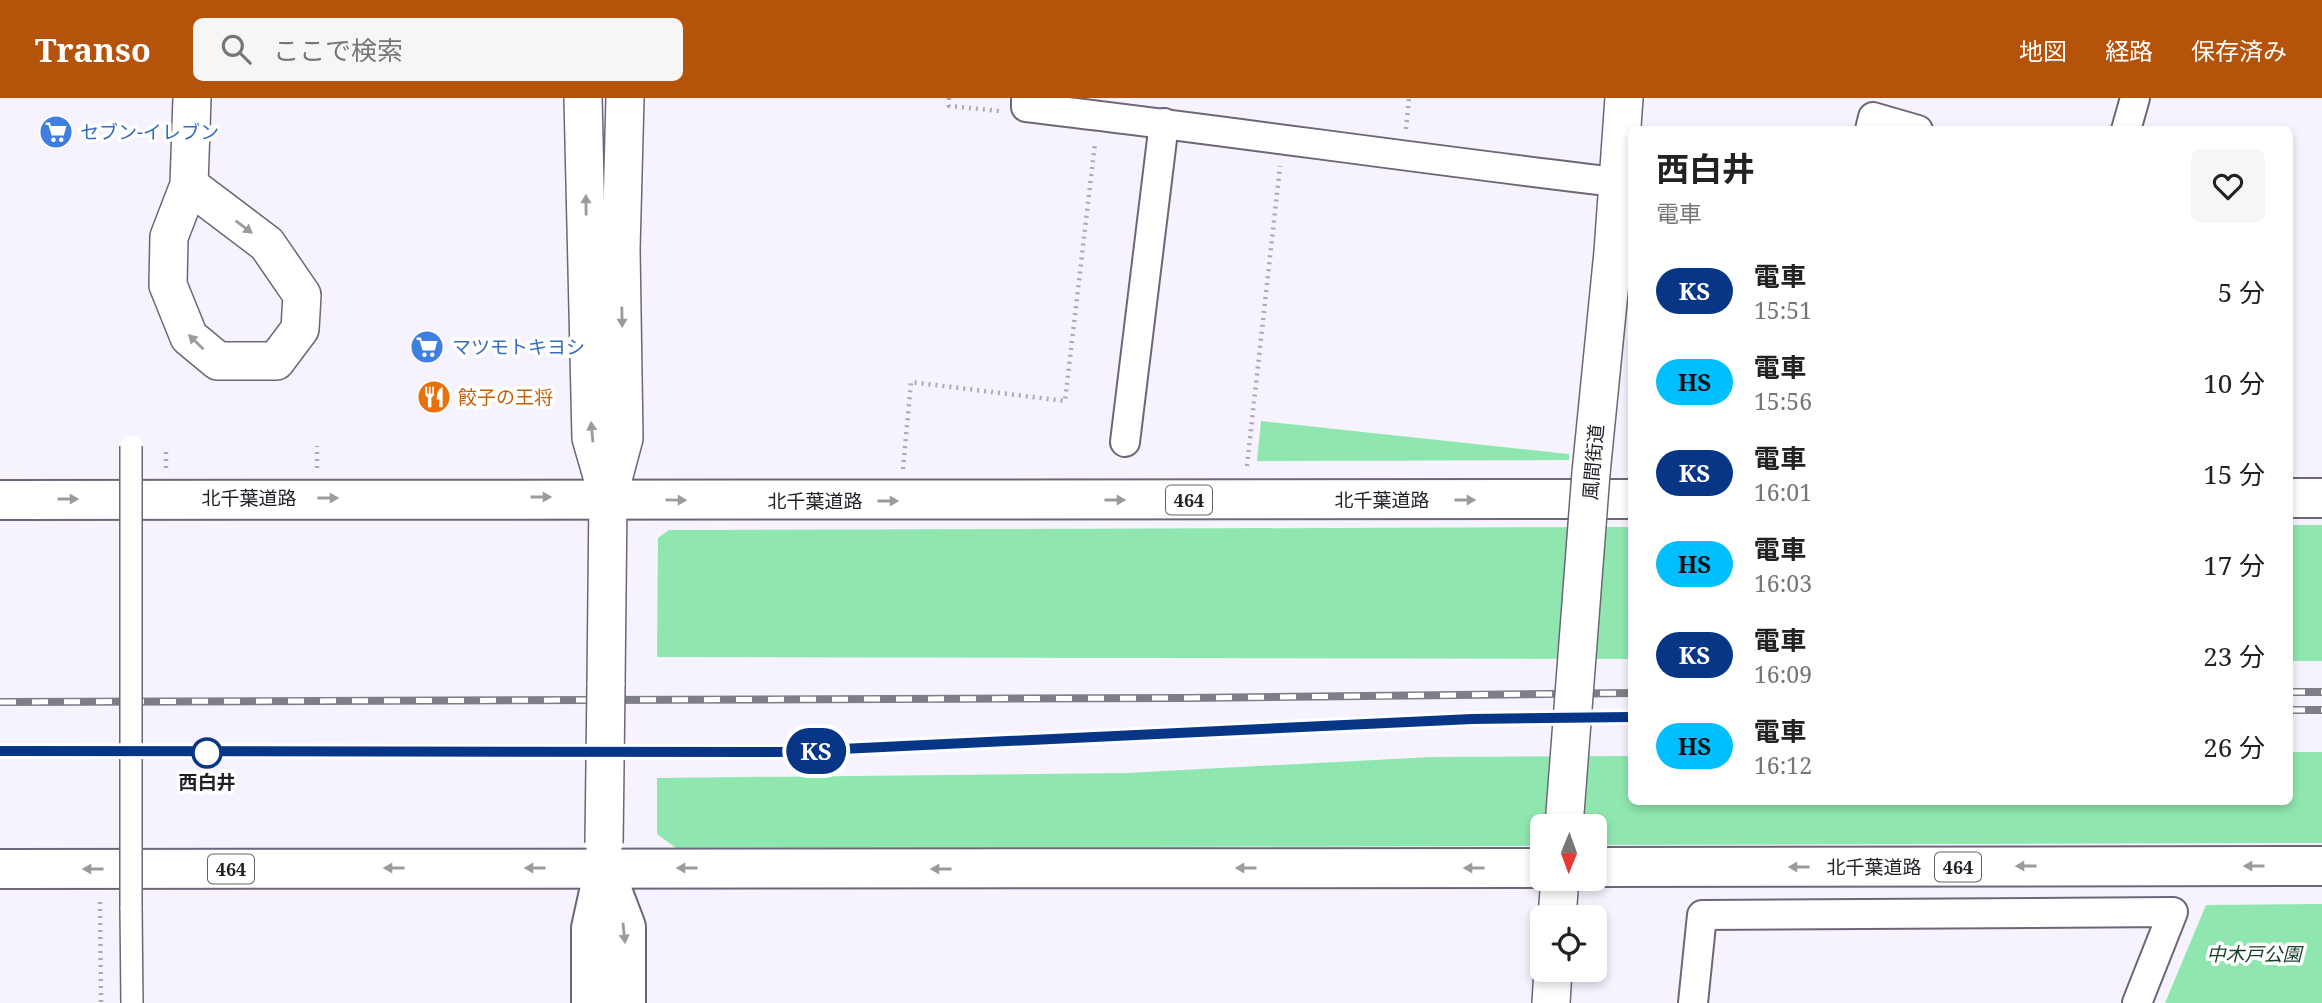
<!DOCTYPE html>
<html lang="ja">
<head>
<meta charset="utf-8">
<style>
  body { margin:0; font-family:"Noto Serif","Noto Sans JP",serif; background:#f6f6f6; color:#222; height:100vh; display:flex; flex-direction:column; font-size:26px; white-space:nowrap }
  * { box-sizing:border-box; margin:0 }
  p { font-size:23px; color:#767676 }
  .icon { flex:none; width:38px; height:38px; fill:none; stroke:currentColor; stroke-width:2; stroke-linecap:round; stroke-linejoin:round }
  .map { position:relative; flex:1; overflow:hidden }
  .side { position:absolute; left:1628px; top:28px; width:665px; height:679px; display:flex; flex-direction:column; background:#fff; border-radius:10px; box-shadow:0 4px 10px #0003 }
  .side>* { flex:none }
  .badge { padding:0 14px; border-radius:23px; font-size:24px; line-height:46px }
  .needle { width:46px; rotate:181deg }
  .fabs { position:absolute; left:1530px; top:716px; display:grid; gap:14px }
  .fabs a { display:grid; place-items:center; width:77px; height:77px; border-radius:10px; background:#fff; box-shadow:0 4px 10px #0003; font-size:35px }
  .map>.badge { position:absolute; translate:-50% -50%; box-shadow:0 0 0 4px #fff }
  .round { display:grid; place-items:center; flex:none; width:74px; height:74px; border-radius:10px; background:#f6f6f6 }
  .headline { display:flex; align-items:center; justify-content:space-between; height:119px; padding:0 28px }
  h1 { font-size:33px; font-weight:700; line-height:52px }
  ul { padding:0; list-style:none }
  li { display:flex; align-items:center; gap:21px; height:91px; padding:0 28px }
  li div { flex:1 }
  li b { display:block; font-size:26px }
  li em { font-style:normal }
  li .badge { min-width:77px; font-weight:700; text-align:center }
  header { display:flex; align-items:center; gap:42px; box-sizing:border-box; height:98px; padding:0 35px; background:#b45309; color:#fff }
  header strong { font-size:33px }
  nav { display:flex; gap:38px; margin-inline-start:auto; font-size:24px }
  .search { width:490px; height:63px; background:#f6f6f6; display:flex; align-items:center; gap:18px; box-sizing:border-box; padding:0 24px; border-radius:10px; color:#767676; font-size:26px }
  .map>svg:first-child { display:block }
  .green { fill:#8fe7af }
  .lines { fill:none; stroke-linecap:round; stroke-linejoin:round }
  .pedestrian-casing { stroke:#6e6678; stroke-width:24 }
  .minor-casing { stroke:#6e6678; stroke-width:32 }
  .tertiary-casing { stroke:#6e6678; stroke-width:40 }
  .secondary-casing { stroke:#6e6678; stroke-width:42 }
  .trunk-casing { stroke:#6e6678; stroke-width:42 }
  .path { stroke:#ada9b4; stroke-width:4.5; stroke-dasharray:2 5; stroke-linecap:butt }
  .pedestrian { stroke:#fff; stroke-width:21 }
  .minor { stroke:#fff; stroke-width:28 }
  .tertiary { stroke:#fff; stroke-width:37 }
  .secondary { stroke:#fff; stroke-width:38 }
  .trunk { stroke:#fff; stroke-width:38 }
  .rail-casing { stroke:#807d86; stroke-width:8 }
  .rail { stroke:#fff; stroke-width:5; stroke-dasharray:16; stroke-linecap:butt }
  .pedestrian-bridge-casing { stroke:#6e6678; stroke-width:24; stroke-linecap:butt }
  .tertiary-bridge-casing { stroke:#6e6678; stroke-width:40; stroke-linecap:butt }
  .pedestrian-bridge { stroke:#fff; stroke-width:21 }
  .tertiary-bridge { stroke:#fff; stroke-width:37 }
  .oneway { fill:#9b9a9d }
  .line-casing { stroke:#fff; stroke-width:16 }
  .line { stroke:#073686; stroke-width:10 }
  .stop-dot { fill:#fff; stroke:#073686; stroke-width:3.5 }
  .labels { text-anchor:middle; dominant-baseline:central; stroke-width:7; stroke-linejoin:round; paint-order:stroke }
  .shield { fill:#fff; stroke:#646267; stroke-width:2 }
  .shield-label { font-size:18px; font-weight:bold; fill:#211e26 }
  .shop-label { font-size:19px; fill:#366cbe; stroke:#fff; text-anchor:start }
  .food-label { font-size:19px; fill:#c56008; stroke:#fff; text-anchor:start }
  .street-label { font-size:19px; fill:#211e26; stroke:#fff }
  .stop-label { font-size:19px; font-weight:bold; fill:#211e26; stroke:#fff }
  .park-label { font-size:19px; font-style:italic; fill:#173f28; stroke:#fff }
</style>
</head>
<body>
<header>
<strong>Transo</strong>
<div class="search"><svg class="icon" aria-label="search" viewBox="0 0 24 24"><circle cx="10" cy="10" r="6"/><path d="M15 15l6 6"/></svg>ここで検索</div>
<nav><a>地図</a><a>経路</a><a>保存済み</a></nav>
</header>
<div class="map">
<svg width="2322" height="905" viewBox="0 0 2322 905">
  <rect width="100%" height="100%" fill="#f6f2fe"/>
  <g class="green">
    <polygon points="1261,323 1569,356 1569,362 1257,363"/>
    <rect x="2289" y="427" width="33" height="136"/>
    <polygon points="1631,429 1631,561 657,559 658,440 669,432"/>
    <polygon points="2289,654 2322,654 2322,745 1594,747 1594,728 1542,728 1542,748 676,750 657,736 657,680 1126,675 1432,659 1631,658 1631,704 2289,704"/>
    <polygon points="2322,806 2322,905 2165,905 2206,807"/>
  </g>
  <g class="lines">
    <defs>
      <polyline id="pedestrian" points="131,809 132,905"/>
      <g id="minor">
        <path d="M1026 0V9C1223 32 1419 61 1616 84"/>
        <polyline points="1870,32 1873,19 1918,32"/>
        <polyline points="2126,32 2135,0"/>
        <polyline points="1125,344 1164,25"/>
        <polyline points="1693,905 1702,817 2173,814 2137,905"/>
      </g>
      <g id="tertiary">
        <polyline points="583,0 591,340 608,399"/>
        <polyline points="189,87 267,146 302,197 300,231 276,263 218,263 189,239 168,187 169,139 189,87 192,0"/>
        <polyline points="1591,375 1613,154 1624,0"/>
        <polyline points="606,587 608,400 624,340 621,151 625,0"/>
        <polyline points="1557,819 1560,780"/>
        <polyline points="1551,905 1553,872"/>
      </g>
      <g id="secondary">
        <polyline points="604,771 626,829 626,905"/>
        <polyline points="591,905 591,830 604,771"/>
      </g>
      <g id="trunk">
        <polyline points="2289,400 2322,400"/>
        <polyline points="0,402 1631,401"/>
        <polyline points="1594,769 2322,768"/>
        <polyline points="0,771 1542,770"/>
      </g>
    </defs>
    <use href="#pedestrian" class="pedestrian-casing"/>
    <use href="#minor" class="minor-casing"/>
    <use href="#tertiary" class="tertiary-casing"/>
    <use href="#secondary" class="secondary-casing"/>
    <use href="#trunk" class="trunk-casing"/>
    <g class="path">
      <polyline points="949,0 949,8 1000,13"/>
      <polyline points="1406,31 1409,0"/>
      <polyline points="1247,368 1280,68"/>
      <polyline points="166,370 166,349"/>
      <polyline points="317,370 317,348"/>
      <polyline points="903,371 911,284 1065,303 1095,45"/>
      <polyline points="100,804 101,905"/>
    </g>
    <use href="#pedestrian" class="pedestrian"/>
    <use href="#minor" class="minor"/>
    <use href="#tertiary" class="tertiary"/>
    <use href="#secondary" class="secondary"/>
    <use href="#trunk" class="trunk"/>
    <defs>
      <g id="rail">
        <polyline points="2289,594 2322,594"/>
        <polyline points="0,604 1188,600 1631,595"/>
        <polyline points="2289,612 2322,612"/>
        <polyline points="0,653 779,655 1472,621 1631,619"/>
      </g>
    </defs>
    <use href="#rail" class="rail-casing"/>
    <use href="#rail" class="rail"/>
    <defs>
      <polyline id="pedestrian-bridge" points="131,809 131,348"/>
      <g id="tertiary-bridge">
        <polyline points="1564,728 1591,375"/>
        <polyline points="604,745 606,587"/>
      </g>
    </defs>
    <use href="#pedestrian-bridge" class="pedestrian-bridge-casing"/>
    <use href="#tertiary-bridge" class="tertiary-bridge-casing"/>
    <use href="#pedestrian-bridge" class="pedestrian-bridge"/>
    <use href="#tertiary-bridge" class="tertiary-bridge"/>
  </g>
  <defs><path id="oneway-solid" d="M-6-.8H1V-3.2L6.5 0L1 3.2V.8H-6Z" transform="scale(1.75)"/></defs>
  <g class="oneway">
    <use href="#oneway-solid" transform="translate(586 107) rotate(-91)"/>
    <use href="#oneway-solid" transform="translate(244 129) rotate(37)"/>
    <use href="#oneway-solid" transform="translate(622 219) rotate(89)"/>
    <use href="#oneway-solid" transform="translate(196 244) rotate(-136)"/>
    <use href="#oneway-solid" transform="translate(592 334) rotate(-95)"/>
    <use href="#oneway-solid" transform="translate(541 399)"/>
    <use href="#oneway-solid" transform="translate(328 400)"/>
    <use href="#oneway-solid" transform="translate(68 401)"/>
    <use href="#oneway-solid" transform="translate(676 402) rotate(1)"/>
    <use href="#oneway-solid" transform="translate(1115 402)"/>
    <use href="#oneway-solid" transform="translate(1465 402)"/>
    <use href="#oneway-solid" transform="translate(888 403)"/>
    <use href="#oneway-solid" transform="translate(2026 768) rotate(180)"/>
    <use href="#oneway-solid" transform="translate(2254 768) rotate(180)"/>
    <use href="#oneway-solid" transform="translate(1799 769) rotate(180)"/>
    <use href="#oneway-solid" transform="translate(394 770) rotate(180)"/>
    <use href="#oneway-solid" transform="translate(535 770) rotate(-180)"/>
    <use href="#oneway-solid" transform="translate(687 770) rotate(-180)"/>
    <use href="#oneway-solid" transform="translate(1246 770) rotate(180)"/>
    <use href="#oneway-solid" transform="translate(1474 770) rotate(180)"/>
    <use href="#oneway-solid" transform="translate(93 771) rotate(180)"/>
    <use href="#oneway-solid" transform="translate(941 771) rotate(180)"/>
    <use href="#oneway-solid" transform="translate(624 835) rotate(84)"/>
  </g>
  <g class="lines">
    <defs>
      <polyline id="line" points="0,653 779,654 1472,621 1631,619"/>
    </defs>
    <use href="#line" class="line-casing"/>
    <use href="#line" class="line"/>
  </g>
  <defs>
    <symbol id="supermarket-disc" viewBox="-11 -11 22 22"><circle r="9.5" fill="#3f7fe0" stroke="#fff"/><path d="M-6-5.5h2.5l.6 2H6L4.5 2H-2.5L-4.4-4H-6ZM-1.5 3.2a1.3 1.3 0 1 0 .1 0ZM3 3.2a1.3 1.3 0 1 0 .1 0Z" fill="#fff"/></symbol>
    <symbol id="restaurant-disc" viewBox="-11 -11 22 22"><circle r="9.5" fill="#e8710a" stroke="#fff"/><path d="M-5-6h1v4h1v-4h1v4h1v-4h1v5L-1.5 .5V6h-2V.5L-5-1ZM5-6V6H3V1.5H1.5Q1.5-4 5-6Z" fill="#fff"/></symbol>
  </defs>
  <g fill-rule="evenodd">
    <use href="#supermarket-disc" x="37" y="15" width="38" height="38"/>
    <use href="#supermarket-disc" x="408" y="230" width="38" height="38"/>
    <use href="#restaurant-disc" x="415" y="280" width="38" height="38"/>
  </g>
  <circle class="stop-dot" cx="207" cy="655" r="14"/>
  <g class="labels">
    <g class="shield">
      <rect x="1166" y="387.5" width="46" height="29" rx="5"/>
      <rect x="1935" y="754.5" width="46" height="29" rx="5"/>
      <rect x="208" y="756.5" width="46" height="29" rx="5"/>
    </g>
    <g class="shield-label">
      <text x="1189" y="402">464</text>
      <text x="1958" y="769">464</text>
      <text x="231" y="771">464</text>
    </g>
    <g class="shop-label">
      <text x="80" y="34">セブン-イレブン</text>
      <text x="452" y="249">マツモトキヨシ</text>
    </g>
    <g class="food-label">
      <text x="458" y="299">餃子の王将</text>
    </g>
    <g class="street-label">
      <text transform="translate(1593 364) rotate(-85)">風間街道</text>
      <text x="249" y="400">北千葉道路</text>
      <text x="1382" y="402">北千葉道路</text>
      <text x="815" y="403">北千葉道路</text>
      <text x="1874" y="769">北千葉道路</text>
    </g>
    <g class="stop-label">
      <text x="207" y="684">西白井</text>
    </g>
    <g class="park-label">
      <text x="2254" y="856">中木戸公園</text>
    </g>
  </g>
</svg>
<div class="fabs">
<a><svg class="needle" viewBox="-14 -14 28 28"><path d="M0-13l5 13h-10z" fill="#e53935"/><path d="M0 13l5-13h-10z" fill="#767676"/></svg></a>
<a><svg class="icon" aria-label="locate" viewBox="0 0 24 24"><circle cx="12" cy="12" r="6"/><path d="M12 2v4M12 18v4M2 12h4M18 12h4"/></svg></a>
</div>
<b class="badge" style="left:816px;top:653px;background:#073686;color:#fff">KS</b>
<section class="side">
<div class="headline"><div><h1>西白井</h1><p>電車</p></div><a class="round"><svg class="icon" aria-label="heart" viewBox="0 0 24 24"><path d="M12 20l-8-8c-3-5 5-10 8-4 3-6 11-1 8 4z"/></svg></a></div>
<ul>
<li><span class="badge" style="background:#073686;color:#fff">KS</span><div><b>電車</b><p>15:51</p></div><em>5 分</em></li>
<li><span class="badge" style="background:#00bfff;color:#111">HS</span><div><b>電車</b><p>15:56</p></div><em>10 分</em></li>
<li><span class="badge" style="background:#073686;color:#fff">KS</span><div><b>電車</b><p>16:01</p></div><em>15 分</em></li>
<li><span class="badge" style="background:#00bfff;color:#111">HS</span><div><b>電車</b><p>16:03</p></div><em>17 分</em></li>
<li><span class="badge" style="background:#073686;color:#fff">KS</span><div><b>電車</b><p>16:09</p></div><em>23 分</em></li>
<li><span class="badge" style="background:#00bfff;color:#111">HS</span><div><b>電車</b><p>16:12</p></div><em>26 分</em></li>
</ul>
</section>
</div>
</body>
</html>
